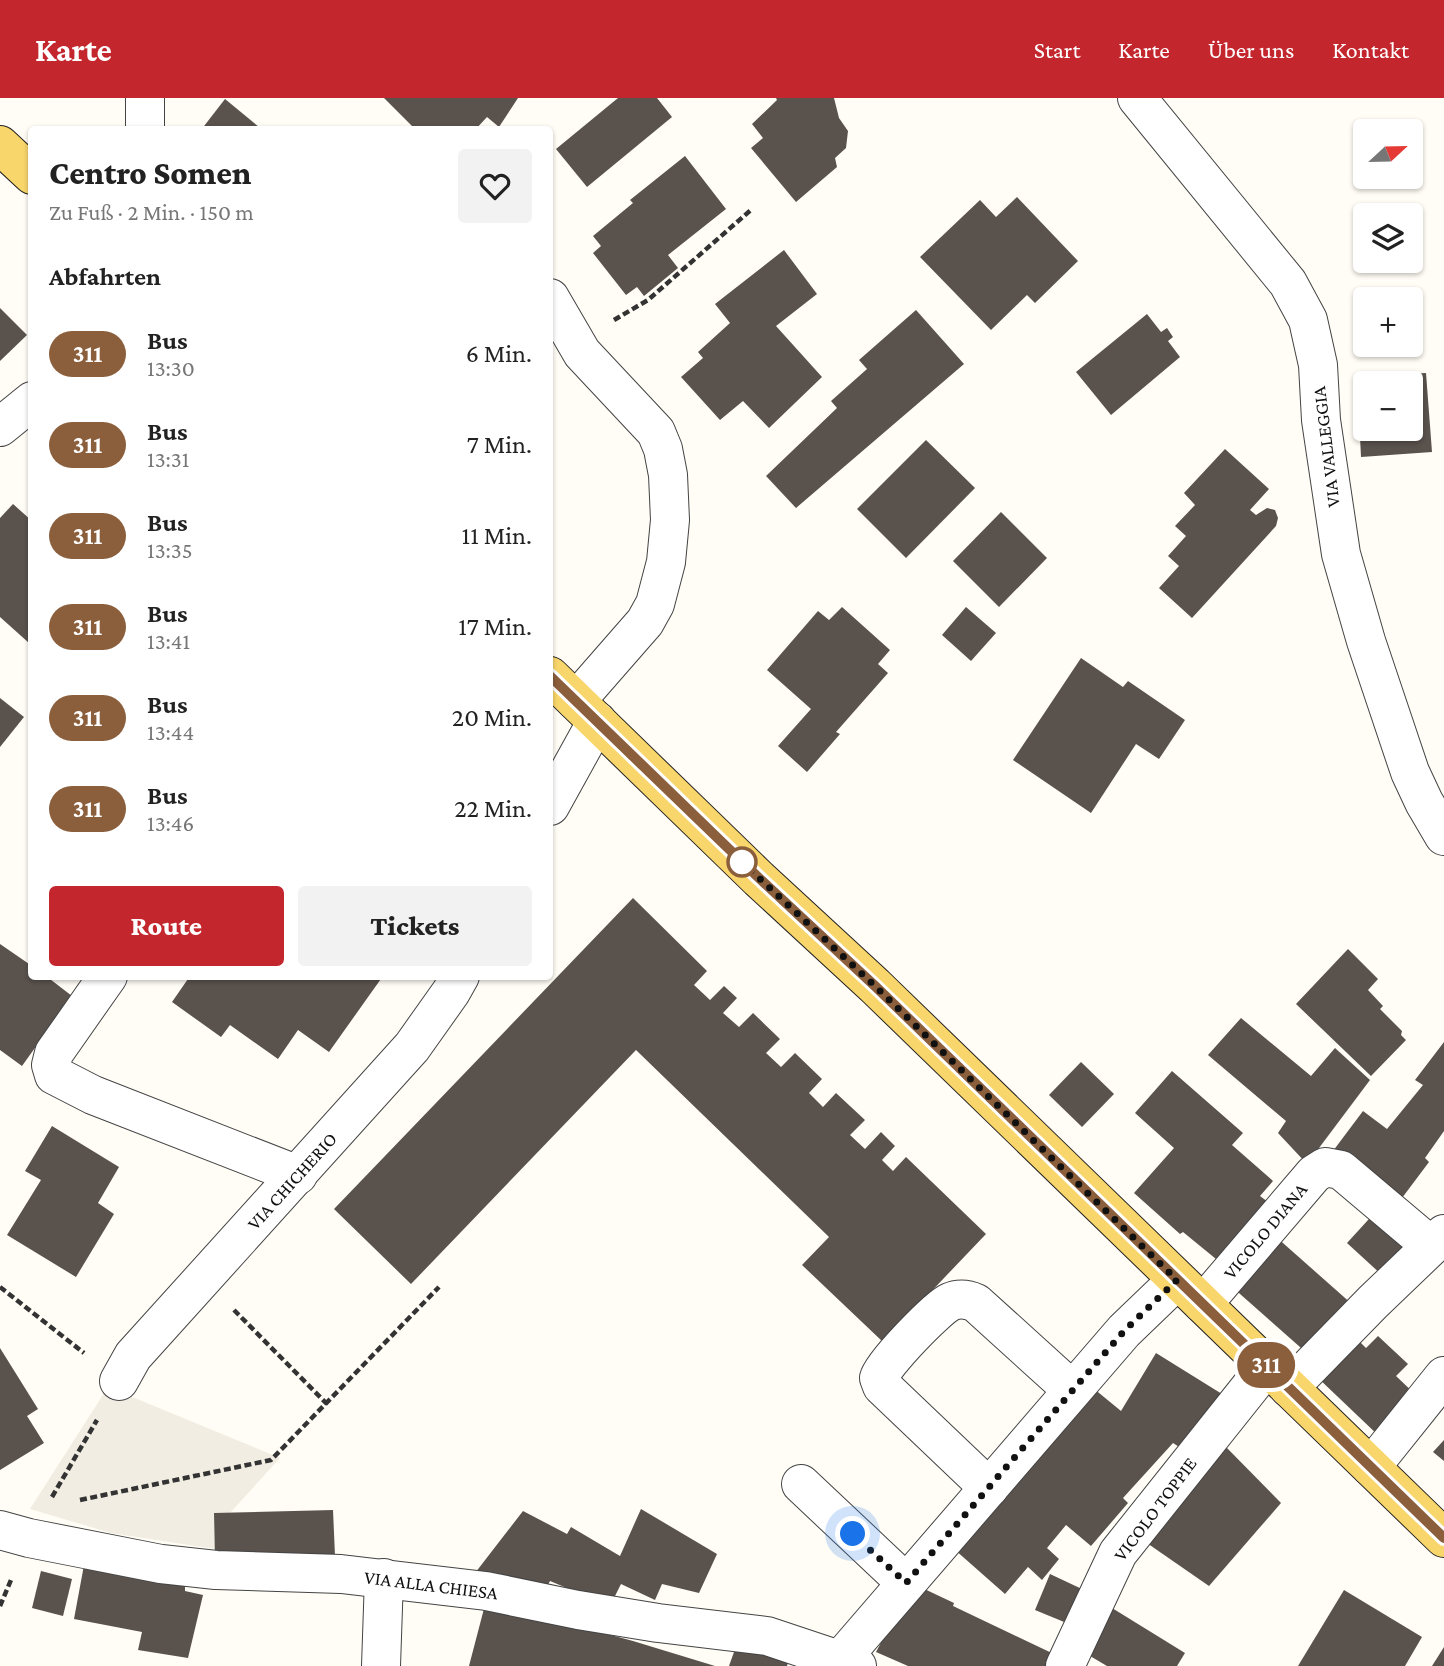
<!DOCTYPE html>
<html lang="de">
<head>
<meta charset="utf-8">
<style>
  body { margin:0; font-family:"Crimson Pro",serif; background:#f2f2f2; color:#222; height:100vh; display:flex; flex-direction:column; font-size:26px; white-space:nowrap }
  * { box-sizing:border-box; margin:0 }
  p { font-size:23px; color:#767676 }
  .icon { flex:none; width:38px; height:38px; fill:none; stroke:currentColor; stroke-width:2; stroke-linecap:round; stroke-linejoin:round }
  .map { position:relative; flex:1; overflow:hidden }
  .side { position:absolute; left:28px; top:28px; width:525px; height:854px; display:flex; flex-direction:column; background:#fff; border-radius:7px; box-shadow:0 2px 5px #0004 }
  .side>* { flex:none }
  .badge { padding:0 14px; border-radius:23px; font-size:24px; line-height:46px }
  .needle { width:46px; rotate:68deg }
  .controls { position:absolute; left:1353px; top:21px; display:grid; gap:14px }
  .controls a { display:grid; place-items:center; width:70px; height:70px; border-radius:7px; background:#fff; box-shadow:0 2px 5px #0004; font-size:35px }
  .you { position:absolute; width:35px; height:35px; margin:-18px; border:5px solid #fff; border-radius:50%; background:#1a73e8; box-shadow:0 0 0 10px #1a73e833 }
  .map>.badge { position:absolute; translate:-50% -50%; box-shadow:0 0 0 4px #fff }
  h2 { padding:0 21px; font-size:26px; line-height:63px }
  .round { display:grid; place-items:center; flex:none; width:74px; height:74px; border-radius:7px; background:#f2f2f2 }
  .summary { display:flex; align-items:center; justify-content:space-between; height:119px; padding:0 21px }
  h1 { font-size:33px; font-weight:800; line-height:52px }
  .primary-button { display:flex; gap:14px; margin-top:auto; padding:14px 21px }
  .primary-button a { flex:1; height:80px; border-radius:7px; background:#c4262e; color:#fff; font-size:28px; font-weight:800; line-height:80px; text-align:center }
  .primary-button a+a { background:#f2f2f2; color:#222 }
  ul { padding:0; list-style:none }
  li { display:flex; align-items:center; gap:21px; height:91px; padding:0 21px }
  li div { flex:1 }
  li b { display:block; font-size:26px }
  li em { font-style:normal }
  li .badge { min-width:77px; font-weight:700; text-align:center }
  header { display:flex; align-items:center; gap:42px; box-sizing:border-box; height:98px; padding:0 35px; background:#c4262e; color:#fff }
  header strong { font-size:33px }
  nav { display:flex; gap:38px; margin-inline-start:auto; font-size:24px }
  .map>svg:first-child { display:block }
  .plaza { fill:#f1ede2 }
  .building { fill:#5a524d; fill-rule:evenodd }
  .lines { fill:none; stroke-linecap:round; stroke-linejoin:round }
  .minor-casing { stroke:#444; stroke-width:40 }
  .major-casing { stroke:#222; stroke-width:40 }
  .path { stroke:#333; stroke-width:4.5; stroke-dasharray:7 3.5; stroke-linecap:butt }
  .minor { stroke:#fff; stroke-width:38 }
  .major { stroke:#f9d66b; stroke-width:38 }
  .line-casing { stroke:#fff; stroke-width:16 }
  .line { stroke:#8b5e3c; stroke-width:10 }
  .walk { stroke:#111; stroke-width:7; stroke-dasharray:0 12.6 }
  .stop-dot { fill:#fff; stroke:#8b5e3c; stroke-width:3.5 }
  .labels { text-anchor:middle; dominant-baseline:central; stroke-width:7; stroke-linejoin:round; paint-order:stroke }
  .street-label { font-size:19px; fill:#111; stroke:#fff }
</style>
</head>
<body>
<header>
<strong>Karte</strong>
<nav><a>Start</a><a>Karte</a><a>Über uns</a><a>Kontakt</a></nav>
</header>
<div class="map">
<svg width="1444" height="1568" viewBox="0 0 1444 1568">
  <rect width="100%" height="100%" fill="#fffdf5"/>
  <polygon class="plaza" points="108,1289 280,1360 230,1415 214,1415 215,1451 111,1435 30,1411"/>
  <g class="building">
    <polygon points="384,0 518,0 499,29 487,19 475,32 416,32"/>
    <polygon points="618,0 657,0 672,19 587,89 556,51"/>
    <polygon points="776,0 834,0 839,20 848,33 846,50 835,60 837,69 796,104 751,50 763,40 752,26 777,2"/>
    <polygon points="225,1 259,29 257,32 201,32"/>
    <polygon points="685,58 726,111 668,157 678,170 644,198 637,189 626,197 593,155 601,148 593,138 633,105 630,102"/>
    <polygon points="1017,99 1078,163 1035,205 1027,197 991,232 920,159 980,102 996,119"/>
    <polygon points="784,152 817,196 776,228 822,279 769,330 743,303 720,322 681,279 703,260 698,254 730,225 715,206"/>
    <polygon points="0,210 27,237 0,263"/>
    <polygon points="916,212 964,266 796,410 766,378 837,310 831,303 867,271 859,262"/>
    <polygon points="1147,216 1161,234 1167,230 1173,239 1168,243 1180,259 1111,317 1076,274"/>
    <path d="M1426 275 1432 354 1361 359 1357 278ZM1365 285H1410V331H1365Z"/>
    <polygon points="926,342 975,390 906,460 857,411"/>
    <polygon points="1225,351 1269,391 1250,412 1256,417 1267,410 1275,412 1278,420 1276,428 1192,520 1159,490 1179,468 1168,458 1186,438 1175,428 1195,407 1184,395"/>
    <polygon points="13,406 32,423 32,542 29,545 0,519 0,420"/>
    <polygon points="1001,414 1047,460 999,509 953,463"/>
    <polygon points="842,509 890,552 878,566 888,575 836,634 840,636 807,674 778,648 811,611 767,572 818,513 829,522"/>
    <polygon points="966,509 996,535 971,563 942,537"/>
    <polygon points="1081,560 1123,589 1128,583 1185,622 1159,661 1136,646 1091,715 1013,662"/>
    <polygon points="0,600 24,619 0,649"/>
    <polygon points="633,800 707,873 694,887 710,902 724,888 737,900 723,915 739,929 753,915 780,941 766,955 781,969 795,955 822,981 809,995 823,1009 836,995 865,1022 850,1037 865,1051 881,1034 895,1048 882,1062 893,1073 906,1059 986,1136 883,1244 802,1167 829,1139 636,952 411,1186 334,1111"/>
    <polygon points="0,846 32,868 32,878 46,878 72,898 22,968 0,952"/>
    <polygon points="1348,851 1378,881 1368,892 1383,908 1380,911 1402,933 1401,937 1406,942 1371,978 1296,906"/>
    <polygon points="190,878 383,878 329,954 298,932 278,961 230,927 221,939 172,904"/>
    <polygon points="1241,920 1311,978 1335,950 1370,982 1307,1066 1278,1035 1286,1023 1208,957"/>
    <polygon points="1444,944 1444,1033 1425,1060 1429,1064 1399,1104 1333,1053 1363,1013 1387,1031 1423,987 1415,982"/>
    <polygon points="1081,964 1114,996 1082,1029 1049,997"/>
    <polygon points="1172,973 1243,1035 1232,1047 1273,1083 1260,1098 1268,1104 1227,1170 1183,1134 1180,1136 1134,1095 1174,1050 1135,1015"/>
    <polygon points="52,1028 119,1069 98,1105 114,1116 76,1179 7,1137 41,1082 25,1073"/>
    <polygon points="1379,1110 1416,1144 1383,1178 1347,1145"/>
    <polygon points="1275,1138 1353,1207 1309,1257 1231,1188"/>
    <polygon points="1354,1238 1366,1250 1378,1238 1408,1266 1396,1278 1417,1298 1380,1339 1316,1278"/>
    <polygon points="0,1250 38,1311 27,1318 44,1345 0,1372"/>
    <polygon points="1156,1255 1222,1296 1187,1354 1173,1345 1123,1400 1128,1405 1091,1448 1066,1427 1047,1450 1059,1461 1042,1482 1028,1469 1005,1496 954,1451 1093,1290 1121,1313"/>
    <polygon points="1444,1342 1444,1363 1433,1354"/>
    <polygon points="1226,1349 1281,1405 1209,1488 1144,1443"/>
    <polygon points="641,1411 717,1456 699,1495 662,1486 655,1502 621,1486 610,1508 550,1483 544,1494 472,1479 523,1413 567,1436 571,1429 620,1458"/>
    <polygon points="333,1412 335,1458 215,1461 214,1415"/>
    <polygon points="84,1467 185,1487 185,1493 203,1497 188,1560 138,1552 142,1534 74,1521"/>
    <polygon points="41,1473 72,1481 63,1518 32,1510"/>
    <polygon points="1050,1476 1084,1492 1069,1526 1035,1512"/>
    <polygon points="918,1488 954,1505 953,1508 1058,1558 1053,1568 908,1568 876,1554 899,1511"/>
    <polygon points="1344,1492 1422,1539 1405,1568 1298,1568"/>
    <polygon points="486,1503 633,1543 715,1568 469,1568"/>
    <polygon points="1112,1510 1185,1555 1177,1568 1107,1568 1085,1555"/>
    <polygon points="739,1540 791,1555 787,1568 729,1568"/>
    <polygon points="1444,1549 1444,1568 1432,1568"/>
  </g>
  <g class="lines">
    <defs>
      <g id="minor">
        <polyline points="145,0 145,32"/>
        <polyline points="1137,0 1288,185 1308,222 1318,267 1321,322 1341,456 1366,543 1410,674 1424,704 1444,738"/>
        <polyline points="550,200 582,255 656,334 663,351 668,377 670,422 666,464 655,506 645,524 576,603"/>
        <polyline points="0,329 32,303"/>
        <polyline points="550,708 597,623"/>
        <polyline points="108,878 54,955 51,967 54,977 93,997 298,1077"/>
        <polyline points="1203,1206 1314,1076 1325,1069 1341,1072 1431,1148"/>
        <polyline points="119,1283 133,1258 412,949 451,894 460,878"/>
        <polyline points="1289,1290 1373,1204 1444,1136"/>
        <polyline points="1371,1369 1444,1278"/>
        <polyline points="801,1386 906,1485"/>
        <path d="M989 1390 882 1288 879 1280C882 1267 937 1210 950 1204 959 1200 967 1201 976 1205L1072 1292"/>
        <polyline points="0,1432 29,1440 161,1466 216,1472 341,1476 486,1493 578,1512 658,1525 767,1538 857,1568"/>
        <polyline points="381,1568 384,1480"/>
        <polyline points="835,1568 1124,1233 1177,1182"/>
        <polyline points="1065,1568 1118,1455 1267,1268"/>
      </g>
      <g id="major">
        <polyline points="0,47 32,77"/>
        <polyline points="550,578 759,781 875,888 1444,1440"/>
      </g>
    </defs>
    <use href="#minor" class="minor-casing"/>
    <use href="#major" class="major-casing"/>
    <g class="path">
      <polyline points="614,222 648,202 752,111"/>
      <polyline points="0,1189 84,1255"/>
      <polyline points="234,1212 327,1306"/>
      <polyline points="52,1399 97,1322"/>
      <polyline points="80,1402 271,1362 439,1189"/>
      <polyline points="0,1508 11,1482"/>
    </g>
    <use href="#minor" class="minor"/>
    <use href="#major" class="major"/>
  </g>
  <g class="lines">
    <defs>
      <polyline id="line" points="550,578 759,780 875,888 1444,1440"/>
    </defs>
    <use href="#line" class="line-casing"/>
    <use href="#line" class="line"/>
    <polyline class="walk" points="742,764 875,888 1177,1182 1124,1233 906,1485 853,1436"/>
  </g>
  <circle class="stop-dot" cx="742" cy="764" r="14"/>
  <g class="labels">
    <g class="street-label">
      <text transform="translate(1326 349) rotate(-97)">VIA VALLEGGIA</text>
      <text transform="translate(292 1083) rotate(-48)">VIA CHICHERIO</text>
      <text transform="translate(1265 1133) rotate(-50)">VICOLO DIANA</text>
      <text transform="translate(1155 1411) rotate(-53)">VICOLO TOPPIE</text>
      <text transform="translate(431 1487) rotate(7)">VIA ALLA CHIESA</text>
    </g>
  </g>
</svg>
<div class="controls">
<a><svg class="needle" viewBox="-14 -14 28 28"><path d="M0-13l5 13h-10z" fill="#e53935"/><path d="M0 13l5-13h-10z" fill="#767676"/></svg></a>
<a><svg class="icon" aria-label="layers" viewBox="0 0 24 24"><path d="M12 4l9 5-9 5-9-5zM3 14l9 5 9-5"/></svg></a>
<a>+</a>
<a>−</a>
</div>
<div class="you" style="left:853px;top:1436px"></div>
<b class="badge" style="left:1266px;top:1267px;background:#8b5e3c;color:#fff">311</b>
<section class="side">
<div class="summary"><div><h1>Centro Somen</h1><p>Zu Fuß · 2 Min. · 150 m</p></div><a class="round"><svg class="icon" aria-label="heart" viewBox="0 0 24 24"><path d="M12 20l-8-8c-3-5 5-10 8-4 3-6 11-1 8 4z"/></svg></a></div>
<h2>Abfahrten</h2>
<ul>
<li><span class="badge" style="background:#8b5e3c;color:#fff">311</span><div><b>Bus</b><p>13:30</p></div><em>6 Min.</em></li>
<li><span class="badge" style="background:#8b5e3c;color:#fff">311</span><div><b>Bus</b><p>13:31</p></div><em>7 Min.</em></li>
<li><span class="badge" style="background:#8b5e3c;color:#fff">311</span><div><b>Bus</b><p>13:35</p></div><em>11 Min.</em></li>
<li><span class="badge" style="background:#8b5e3c;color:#fff">311</span><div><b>Bus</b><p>13:41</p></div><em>17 Min.</em></li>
<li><span class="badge" style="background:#8b5e3c;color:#fff">311</span><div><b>Bus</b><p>13:44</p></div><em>20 Min.</em></li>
<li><span class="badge" style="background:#8b5e3c;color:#fff">311</span><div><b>Bus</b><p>13:46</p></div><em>22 Min.</em></li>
</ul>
<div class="primary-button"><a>Route</a><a>Tickets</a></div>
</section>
</div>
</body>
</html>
